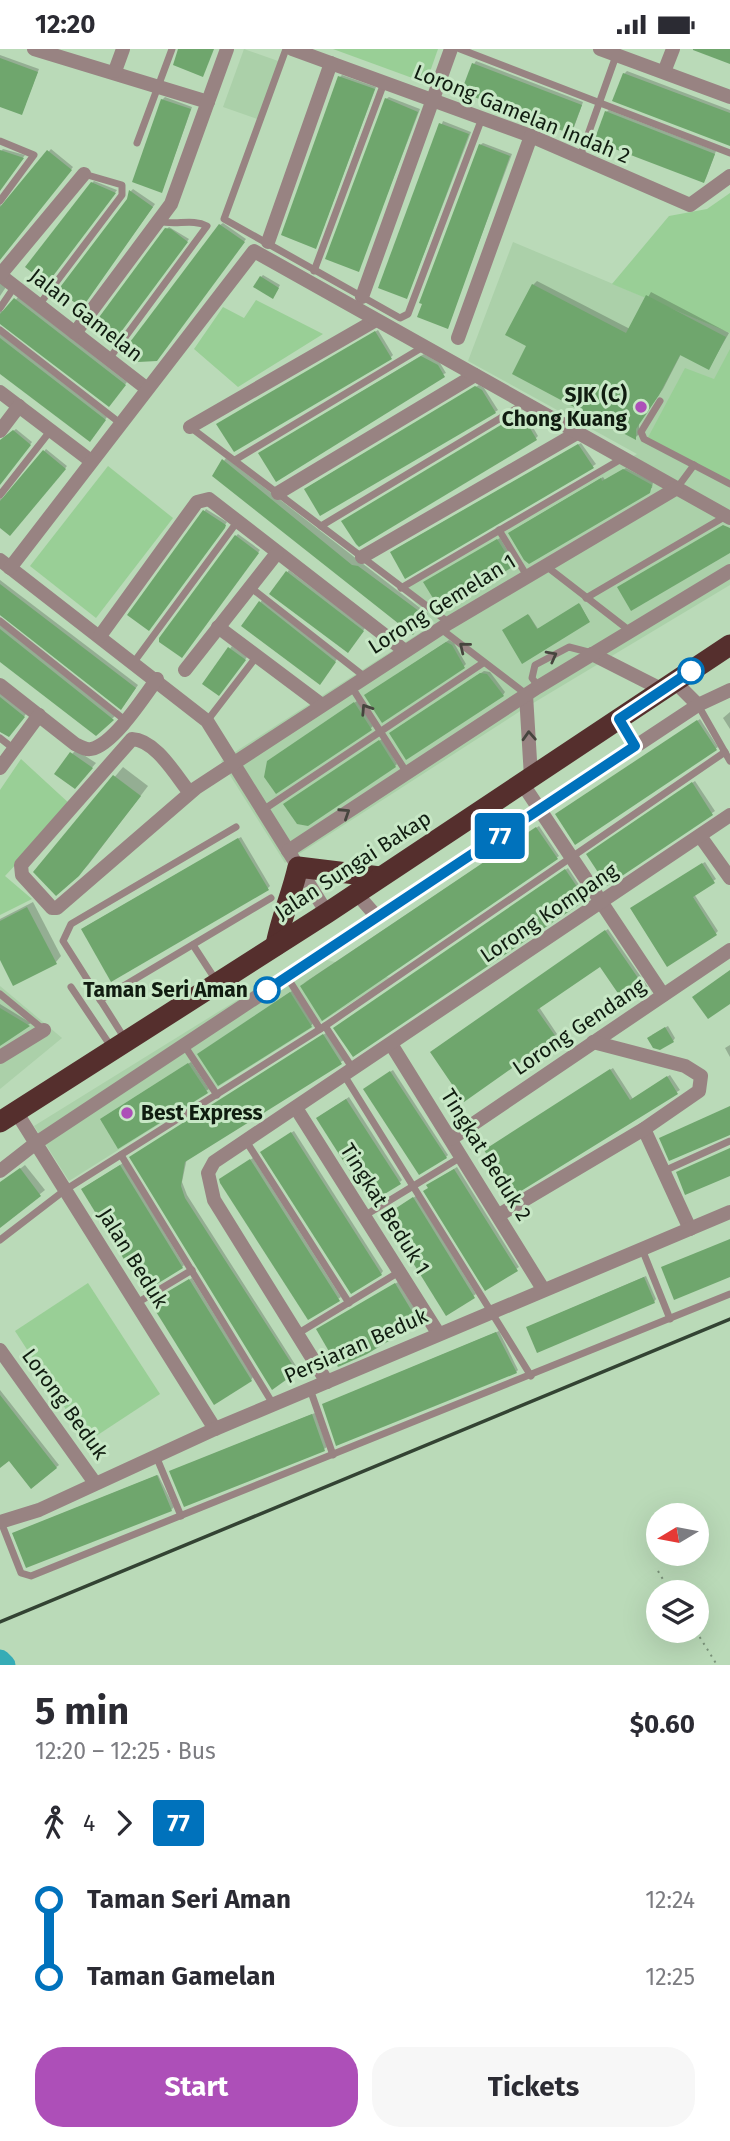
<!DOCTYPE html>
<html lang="en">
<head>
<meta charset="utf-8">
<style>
  body { margin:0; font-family:"Fira Sans",sans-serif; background:#f7f7f7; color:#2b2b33; height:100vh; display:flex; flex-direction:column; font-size:26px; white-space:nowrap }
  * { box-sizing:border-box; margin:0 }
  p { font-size:23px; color:#7c7c81 }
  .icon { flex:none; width:38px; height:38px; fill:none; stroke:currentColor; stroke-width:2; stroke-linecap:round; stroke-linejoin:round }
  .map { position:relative; height:1616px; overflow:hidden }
  .details { display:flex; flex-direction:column; background:#fff; flex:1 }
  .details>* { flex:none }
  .badge { padding:0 14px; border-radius:5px; font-size:24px; line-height:46px }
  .needle { width:46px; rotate:260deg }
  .tools { position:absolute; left:646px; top:1454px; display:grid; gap:14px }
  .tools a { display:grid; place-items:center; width:63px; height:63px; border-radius:50%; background:#fff; box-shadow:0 7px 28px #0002; font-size:35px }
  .map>.badge { position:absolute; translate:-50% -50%; box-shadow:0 0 0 4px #fff }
  .legs { display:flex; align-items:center; gap:10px; height:77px; padding:0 35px; font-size:23px }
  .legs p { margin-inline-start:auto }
  .headline { display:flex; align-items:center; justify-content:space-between; height:119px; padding:0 35px }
  h1 { font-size:38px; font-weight:700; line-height:52px }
  .button { display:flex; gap:14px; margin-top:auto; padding:14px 35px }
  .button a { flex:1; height:80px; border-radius:28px; background:#ad4fb8; color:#fff; font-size:28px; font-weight:700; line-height:80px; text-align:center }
  .button a+a { background:#f7f7f7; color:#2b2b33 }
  ul { padding:0 35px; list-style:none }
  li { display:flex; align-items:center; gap:24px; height:77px; font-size:26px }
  li i { display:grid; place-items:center; width:10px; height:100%; margin:0 9px; background:currentColor }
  li i::after { content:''; width:18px; height:18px; margin:-9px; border:5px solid; border-radius:50%; background:#fff }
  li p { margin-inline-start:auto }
  li:first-child i { background:linear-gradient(#0000 50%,currentColor 0) }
  li:last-child i { background:linear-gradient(currentColor 50%,#0000 0) }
  .status { display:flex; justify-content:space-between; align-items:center; height:49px; padding:0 35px; background:#fff; direction:ltr }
  .status svg { height:19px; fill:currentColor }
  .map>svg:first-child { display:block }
  .built { fill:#abd0a9 }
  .green { fill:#99cf96 }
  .shadow { fill:#0003 }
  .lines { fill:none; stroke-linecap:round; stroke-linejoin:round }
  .river { stroke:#36acb6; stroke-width:21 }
  .building { fill:#6fa66d }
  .path { stroke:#7a9279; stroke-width:2; stroke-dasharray:2 5; stroke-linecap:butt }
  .lane { stroke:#988382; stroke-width:7 }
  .street { stroke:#988382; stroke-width:14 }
  .highway { stroke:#552f2d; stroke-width:21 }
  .rail { stroke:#334333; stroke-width:3.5 }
  .oneway { stroke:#46453e }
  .line-1-casing { stroke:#fff; stroke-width:16 }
  .line-1 { stroke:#0072bc; stroke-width:10 }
  .poi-dot { fill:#ad4fb8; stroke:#c7e7c5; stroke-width:2.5 }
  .stop-1-dot { fill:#fff; stroke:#0072bc; stroke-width:3.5 }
  .labels { text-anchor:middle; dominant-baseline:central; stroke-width:6; stroke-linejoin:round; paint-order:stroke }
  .street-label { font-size:21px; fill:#101c10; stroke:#c7e7c5 }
  .poi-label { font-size:21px; font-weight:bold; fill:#101c10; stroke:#c7e7c5; text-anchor:end }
  .stop-label { font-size:21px; font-weight:bold; fill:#101c10; stroke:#c7e7c5; text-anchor:end }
</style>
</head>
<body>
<div class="status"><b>12:20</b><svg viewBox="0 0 49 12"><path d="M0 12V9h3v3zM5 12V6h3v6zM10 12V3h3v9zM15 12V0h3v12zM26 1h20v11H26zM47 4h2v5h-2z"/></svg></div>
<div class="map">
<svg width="730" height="1616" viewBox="0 0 730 1616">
  <rect width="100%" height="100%" fill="#badab8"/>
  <g class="built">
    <polygon points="244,0 281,13 260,71 223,58"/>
    <polygon points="513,193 730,284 730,536 525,659 285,814 221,712 435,574 401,539 637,405 468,312"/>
    <polygon points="310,906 391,929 69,1132 34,1077"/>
    <polygon points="0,937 62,989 0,1040"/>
  </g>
  <g class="green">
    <polygon points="333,0 438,0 426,34"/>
    <polygon points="730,144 730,284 612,235 669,167 707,160"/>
    <polygon points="256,251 323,285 238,338 194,300 223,258 244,269"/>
    <polygon points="730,300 730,435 645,394 685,319 714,330"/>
    <polygon points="108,417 173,469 96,569 30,517"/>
    <polygon points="21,710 71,756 5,827 32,850 0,866 0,741"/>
    <polygon points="88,1234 160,1345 87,1393 15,1282"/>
  </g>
  <g class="shadow">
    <polygon points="0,6 39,20 22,64 0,56"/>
    <polygon points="476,12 583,53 573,81 571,83 474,15"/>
    <polygon points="627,22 730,61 730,96 624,25"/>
    <polygon points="342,26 376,38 317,196 340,28"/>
    <polygon points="165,48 192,58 162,142 162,51"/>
    <polygon points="389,48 420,60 358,221 386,50"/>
    <polygon points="609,61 716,102 706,129 704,132 606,63"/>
    <polygon points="443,72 471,83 407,248 380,238"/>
    <polygon points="483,94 512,105 447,278 480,96"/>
    <polygon points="3,100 25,106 0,140 0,103"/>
    <polygon points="51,100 73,118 4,204 0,204 0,154 1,157"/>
    <polygon points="94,132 117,141 49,231 92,134"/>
    <polygon points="133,140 155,155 84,254 131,142"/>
    <polygon points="223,174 246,190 159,307 220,176"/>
    <polygon points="169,178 189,190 120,283 166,181"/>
    <polygon points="263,226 280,236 275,245 261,228"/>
    <polygon points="537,232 630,280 651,243 729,284 709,319 681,305 663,340 639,374 639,385 635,389 533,236"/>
    <polygon points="0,234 6,238 0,247"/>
    <polygon points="18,248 127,333 111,353 4,274 0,275 0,262 7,262"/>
    <polygon points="378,281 393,306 391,308 221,373"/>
    <polygon points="0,285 107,368 92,389 0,321"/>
    <polygon points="424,305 440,314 446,324 263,402"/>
    <polygon points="479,336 484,339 498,361 495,363 308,438"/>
    <polygon points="524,363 538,387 536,389 359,496 346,470"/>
    <polygon points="16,380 32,393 0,434 0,392"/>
    <polygon points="581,394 596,415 593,417 406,527 394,501"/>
    <polygon points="46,400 67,417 10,485 0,477 0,450 8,448"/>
    <polygon points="226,409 428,565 415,581 214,426"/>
    <polygon points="626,419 653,433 652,439 512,482 603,428 605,431"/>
    <polygon points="206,460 227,473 152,577 204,463"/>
    <polygon points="238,485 260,501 184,605 236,487"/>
    <polygon points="500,489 515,514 513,516 428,531"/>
    <polygon points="289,521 365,579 347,602 271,545"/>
    <polygon points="0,531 138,636 124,656 0,566"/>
    <polygon points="262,551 337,610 322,631 260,554"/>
    <polygon points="580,555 589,572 523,613 504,581 529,566 538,580"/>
    <polygon points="0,576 115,667 96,685 0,611"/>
    <polygon points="449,591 454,594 466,615 464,617 369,644"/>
    <polygon points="232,597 247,608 221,642 205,634"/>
    <polygon points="484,622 490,623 505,643 503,646 393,682"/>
    <polygon points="0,644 26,665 9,686 0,682"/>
    <polygon points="357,652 373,677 371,679 272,710"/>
    <polygon points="730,663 730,680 723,669"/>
    <polygon points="700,670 718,698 576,794 559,763"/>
    <polygon points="382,690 397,715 395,717 288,753"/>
    <polygon points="76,701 96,714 75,738 72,705"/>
    <polygon points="123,718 148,737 88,816 78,826 35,823"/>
    <polygon points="695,732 715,762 608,834 591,803"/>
    <polygon points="539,777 559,807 556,809 304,934"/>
    <polygon points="241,788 270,837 267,840 85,878"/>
    <polygon points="705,813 716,830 694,845 718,882 715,885 635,857"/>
    <polygon points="568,819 587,848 585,850 338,977"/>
    <polygon points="33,853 61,907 56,913 0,907 0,870"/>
    <polygon points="608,880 648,938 646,941 600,915 539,958 557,985 555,987 434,1001"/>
    <polygon points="292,942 313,974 311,977 202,1003"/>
    <polygon points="0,955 31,974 0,994"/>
    <polygon points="668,977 675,989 673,992 652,986"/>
    <polygon points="326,984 344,1011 187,1109 182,1133 187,1146 298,1320 296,1322 134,1106"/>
    <polygon points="730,996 730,1008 725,999"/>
    <polygon points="191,1013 209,1040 119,1098 104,1068"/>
    <polygon points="613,1019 633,1050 670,1026 680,1041 514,1144 489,1099"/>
    <polygon points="393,1021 448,1106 446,1108 368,1038"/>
    <polygon points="349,1048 402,1131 400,1133 320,1067"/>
    <polygon points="294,1082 383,1222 381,1225 265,1101"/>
    <polygon points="253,1109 341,1248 308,1269 224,1128"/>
    <polygon points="123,1114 184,1216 182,1218 85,1138"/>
    <polygon points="25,1116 45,1141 0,1177 0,1135"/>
    <polygon points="457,1118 519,1218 486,1240 430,1139 431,1134"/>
    <polygon points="416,1147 476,1245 447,1265 388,1165"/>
    <polygon points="646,1227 656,1250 654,1253 528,1278"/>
    <polygon points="192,1229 253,1328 251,1331 155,1251"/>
    <polygon points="398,1233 421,1270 367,1304 321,1278"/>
    <polygon points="499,1282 518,1321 516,1323 324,1355"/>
    <polygon points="0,1341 59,1416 32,1438 9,1410 0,1417"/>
    <polygon points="315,1364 327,1398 324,1400 171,1422"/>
    <polygon points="158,1426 174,1458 171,1461 14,1484"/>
  </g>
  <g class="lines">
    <polyline class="river" points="0,1611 5,1616"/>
  </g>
  <g class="building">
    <polygon points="178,0 214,0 203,28 173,16"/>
    <polygon points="693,0 730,0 730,15 693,1"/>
    <polygon points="0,9 38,23 22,66 0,58"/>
    <polygon points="472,14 582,56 571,85 461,43"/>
    <polygon points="623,24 730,64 730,97 612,52"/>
    <polygon points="338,27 375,40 316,200 281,186"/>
    <polygon points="385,49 418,63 359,223 325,210"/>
    <polygon points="161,50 191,60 162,144 132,133"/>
    <polygon points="605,62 715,105 704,134 594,92"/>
    <polygon points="439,74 469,85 407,250 378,239"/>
    <polygon points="479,95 510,107 448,280 417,268 422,255 419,254"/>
    <polygon points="0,101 24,109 0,142"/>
    <polygon points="47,101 72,121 0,211 0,158"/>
    <polygon points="91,133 116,144 47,235 25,218"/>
    <polygon points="129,141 153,158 82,259 58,241 127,150"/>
    <polygon points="219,175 245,193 157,312 138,313 124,301"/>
    <polygon points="165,179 171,180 188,193 118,287 97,271"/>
    <polygon points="260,227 279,239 273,250 253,238"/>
    <polygon points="532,235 626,284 646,246 726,288 709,321 680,306 659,346 636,380 636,391 512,325 526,297 505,286"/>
    <polygon points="14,249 126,336 109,358 0,275 0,265"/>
    <polygon points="375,282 392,310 234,403 216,375"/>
    <polygon points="0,289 106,371 90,393 0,325"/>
    <polygon points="421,307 438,316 445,328 276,433 258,404"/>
    <polygon points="475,337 482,341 496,364 320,467 304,440"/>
    <polygon points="521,364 537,391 359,498 356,495 341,472"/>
    <polygon points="13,381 31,396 0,436 0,391"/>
    <polygon points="578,395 594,419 405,530 390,503"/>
    <polygon points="43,401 66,420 10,487 0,479 0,452"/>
    <polygon points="222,410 352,516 358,517 427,568 413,586 212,427"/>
    <polygon points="623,420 652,436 650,444 529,515 524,511 508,484 601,429 602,432"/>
    <polygon points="203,461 226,476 225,479 149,582 127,566"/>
    <polygon points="723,476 730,479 730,504 631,562 617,538"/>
    <polygon points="235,486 259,504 182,609 159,593 159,589"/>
    <polygon points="497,490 514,517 442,561 439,559 423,533"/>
    <polygon points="286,522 364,582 348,604 269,545"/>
    <polygon points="0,535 136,639 121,661 0,566"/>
    <polygon points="259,552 336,613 320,636 241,577"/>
    <polygon points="579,554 590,573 522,615 502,581 528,565 537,580"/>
    <polygon points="0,580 114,671 96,687 0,613"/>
    <polygon points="446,593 452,596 465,619 382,674 364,646"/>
    <polygon points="228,598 246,611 219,647 202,635"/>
    <polygon points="480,624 487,625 504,647 406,711 389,684"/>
    <polygon points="0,648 25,668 9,688 0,683"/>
    <polygon points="354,653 372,681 276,745 264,728 267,712"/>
    <polygon points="697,671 717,701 575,796 555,765"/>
    <polygon points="379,691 396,718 308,777 297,775 283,755"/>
    <polygon points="70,703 93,719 75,740 54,725"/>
    <polygon points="113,726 141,747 79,827 56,847 33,823"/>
    <polygon points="692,733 713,766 607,837 586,805"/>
    <polygon points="536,778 558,810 322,972 300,937"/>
    <polygon points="238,789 269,841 111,933 81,880"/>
    <polygon points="702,814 715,834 693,848 717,886 667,918 630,859"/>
    <polygon points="565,820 586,851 353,1008 333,979"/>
    <polygon points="27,858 57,915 13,937 0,911 0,872"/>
    <polygon points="605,881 647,942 626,956 600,918 537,961 556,988 464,1053 430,1003"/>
    <polygon points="730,921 730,955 708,970 692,948"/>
    <polygon points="290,943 312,978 218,1037 197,1005"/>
    <polygon points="0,959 30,977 0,997"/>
    <polygon points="665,978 674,993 660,1001 653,999 647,989"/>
    <polygon points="323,985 342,1015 185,1113 181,1137 185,1149 297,1323 272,1341 129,1108"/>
    <polygon points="188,1014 208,1044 118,1100 100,1070"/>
    <polygon points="610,1020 630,1051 667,1027 678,1045 513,1147 484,1101"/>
    <polygon points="390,1022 447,1109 419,1126 363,1040"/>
    <polygon points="346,1050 401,1135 370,1154 316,1069"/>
    <polygon points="730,1057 730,1086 669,1112 659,1089"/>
    <polygon points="291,1083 382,1226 351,1245 260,1103"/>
    <polygon points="730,1099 730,1127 685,1146 676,1123"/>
    <polygon points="250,1110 340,1252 308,1271 220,1134 219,1130"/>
    <polygon points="120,1116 183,1219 144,1243 81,1140"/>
    <polygon points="20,1119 41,1147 0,1179 0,1133"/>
    <polygon points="454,1120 518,1222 485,1242 423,1142 428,1139 426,1136"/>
    <polygon points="413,1148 475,1249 446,1267 384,1167"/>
    <polygon points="730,1190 730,1228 674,1251 661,1218"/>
    <polygon points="644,1228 655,1254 537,1304 526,1278"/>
    <polygon points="189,1230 252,1332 214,1356 150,1253"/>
    <polygon points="395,1234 419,1274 367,1305 338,1318 316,1280"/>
    <polygon points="496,1283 517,1324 336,1397 322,1355"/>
    <polygon points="0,1346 57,1419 31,1440 9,1412 0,1419"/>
    <polygon points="312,1365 325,1402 184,1458 169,1422"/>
    <polygon points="157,1426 172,1462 26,1519 12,1484"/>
  </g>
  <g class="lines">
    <g class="path">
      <polyline points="658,1522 671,1544"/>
      <polyline points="696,1582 717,1616"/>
    </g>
    <g class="lane">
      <polyline points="286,0 224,170 400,269 408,265 482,69"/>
      <polyline points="460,0 730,104"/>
      <polyline points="0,92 34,106 0,152"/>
      <polyline points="137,94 172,0"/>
      <polyline points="580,108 617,4"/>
      <polyline points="314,222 384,34"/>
      <polyline points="39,256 122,146 122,136 84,125"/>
      <polyline points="0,259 15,237"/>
      <polyline points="0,281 120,374"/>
      <path d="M109 310 207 177C192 169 175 177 159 172"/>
      <polyline points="660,352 641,383 644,390 730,435"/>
      <polyline points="190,378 448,573"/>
      <polyline points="235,411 423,298"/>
      <polyline points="677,439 694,416"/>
      <polyline points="0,446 51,381"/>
      <polyline points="321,477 524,355"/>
      <polyline points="499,481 527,527"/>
      <polyline points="546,517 630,582"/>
      <polyline points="250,538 365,628"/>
      <polyline points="401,539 623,409"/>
      <polyline points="586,549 726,467"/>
      <polyline points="0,572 126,672"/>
      <polyline points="441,580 526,645"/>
      <polyline points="134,613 237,473"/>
      <polyline points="351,637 407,724"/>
      <polyline points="538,637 532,629 535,616 569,598 592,604"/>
      <polyline points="698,656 730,712"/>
      <polyline points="207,672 257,607"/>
      <polyline points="0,689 14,700"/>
      <polyline points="263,761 483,614"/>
      <polyline points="193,896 217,933"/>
      <polyline points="287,928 320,980"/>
      <polyline points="71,938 112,999"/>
      <polyline points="0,945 44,981"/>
      <polyline points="100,951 271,849"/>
      <polyline points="325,977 353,1020"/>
      <polyline points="125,990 63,892 71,875 236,778"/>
      <polyline points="184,996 217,1046"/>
      <polyline points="344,1026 531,1327"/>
      <polyline points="246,1092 349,1254"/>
      <polyline points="121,1106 273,1355"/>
      <polyline points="664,1122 730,1092"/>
      <polyline points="364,1167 461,1108"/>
      <polyline points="0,1191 65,1141 325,977 725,703"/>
      <polyline points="642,1200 670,1270"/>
      <polyline points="137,1254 192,1221"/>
      <polyline points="297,1285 399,1223"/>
      <polyline points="310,1340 333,1406"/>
      <polyline points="156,1407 181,1467"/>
      <polyline points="1,1473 21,1524 31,1527 730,1245"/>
    </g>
    <g class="street">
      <polyline points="34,0 208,53"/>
      <polyline points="292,0 531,87 690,156 730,127"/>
      <polyline points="600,0 730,48"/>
      <polyline points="115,22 123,0"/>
      <polyline points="664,23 673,0"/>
      <polyline points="268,193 331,14"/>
      <polyline points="0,226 146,339"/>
      <polyline points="0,226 84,125"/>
      <polyline points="362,248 451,0"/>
      <polyline points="75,284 171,155 227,0"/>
      <polyline points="458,289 531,87"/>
      <polyline points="0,343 91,412"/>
      <polyline points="190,378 376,271"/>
      <polyline points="0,382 19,357"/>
      <polyline points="278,444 475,326"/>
      <polyline points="362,508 577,384"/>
      <polyline points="0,511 207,672 327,864"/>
      <polyline points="10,519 254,202 730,469"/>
      <polyline points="218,578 322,656"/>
      <polyline points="100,587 197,453 209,450 405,602"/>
      <polyline points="592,605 663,641"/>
      <polyline points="185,621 277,504"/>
      <polyline points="675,633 698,656"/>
      <path d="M0 636 75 695C81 698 86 701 91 700 113 696 144 648 157 630"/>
      <polyline points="526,646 531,728"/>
      <polyline points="619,670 635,697"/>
      <polyline points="0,719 39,666"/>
      <polyline points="522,734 663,946"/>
      <path d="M190 744C176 727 156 691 132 690L21 816 22 826 52 859H57L196 739 449 574 677 439"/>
      <polyline points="700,787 730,829"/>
      <polyline points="288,802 538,638 730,522"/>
      <polyline points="356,844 377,868"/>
      <polyline points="391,995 543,1240"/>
      <polyline points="0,1008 44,981"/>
      <polyline points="296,1059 438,1284"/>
      <polyline points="15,1061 215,1380"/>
      <polyline points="644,1080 690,1180"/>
      <polyline points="451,1090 730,901"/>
      <polyline points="0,1122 36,1094 698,656 730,641"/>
      <polyline points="499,1166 644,1080 699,1042 701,1027 685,1017 593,993"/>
      <polyline points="0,1301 95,1434"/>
      <polyline points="327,1333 214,1151 208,1124 214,1113 730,766"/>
      <polyline points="0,1473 39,1461 215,1380 730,1163"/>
    </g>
    <g class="highway">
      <path d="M276 896C281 869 292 845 298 818L380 828"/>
      <polyline points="0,1073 327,864 730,596"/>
    </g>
    <polyline class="rail" points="0,1573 730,1270"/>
  </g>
  <defs><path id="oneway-chevron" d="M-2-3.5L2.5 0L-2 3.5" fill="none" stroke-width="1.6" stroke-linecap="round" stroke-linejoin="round" transform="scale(1.75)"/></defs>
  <g class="oneway">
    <use href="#oneway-chevron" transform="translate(464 598) rotate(-141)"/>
    <use href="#oneway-chevron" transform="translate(552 607) rotate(-28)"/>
    <use href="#oneway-chevron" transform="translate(366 660) rotate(-123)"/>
    <use href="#oneway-chevron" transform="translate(529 687) rotate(-93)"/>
    <use href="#oneway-chevron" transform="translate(345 764) rotate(-33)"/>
  </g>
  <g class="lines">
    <defs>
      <polyline id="line-1" points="267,941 635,697 619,670 691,622"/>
    </defs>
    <use href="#line-1" class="line-1-casing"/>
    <use href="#line-1" class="line-1"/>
  </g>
  <g class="poi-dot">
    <circle cx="641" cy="358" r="7"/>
    <circle cx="127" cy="1064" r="7"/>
  </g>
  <g class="stop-1-dot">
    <circle cx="691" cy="622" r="12"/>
    <circle cx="267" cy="941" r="12"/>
  </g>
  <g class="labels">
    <g class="street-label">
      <text transform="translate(522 65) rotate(22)">Lorong Gamelan Indah 2</text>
      <text transform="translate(86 266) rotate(38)">Jalan Gamelan</text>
      <text transform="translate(442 555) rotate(-32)">Lorong Gemelan 1</text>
      <text transform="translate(353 816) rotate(-33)">Jalan Sungai Bakap</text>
      <text transform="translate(549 864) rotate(-34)">Lorong Kompang</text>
      <text transform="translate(579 978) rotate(-34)">Lorong Gendang</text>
      <text transform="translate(486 1106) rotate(58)">Tingkat Beduk 2</text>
      <text transform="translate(385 1160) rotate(58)">Tingkat Beduk 1</text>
      <text transform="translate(133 1209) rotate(58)">Jalan Beduk</text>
      <text transform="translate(356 1297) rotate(-24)">Persiaran Beduk</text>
      <text transform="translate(65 1355) rotate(54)">Lorong Beduk</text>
    </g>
    <g class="poi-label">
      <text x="627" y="346">SJK (C)<tspan x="627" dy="24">Chong Kuang</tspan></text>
      <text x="141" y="1064" text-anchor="start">Best Express</text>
    </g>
    <g class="stop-label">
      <text x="248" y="941">Taman Seri Aman</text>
    </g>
  </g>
</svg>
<div class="tools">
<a><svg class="needle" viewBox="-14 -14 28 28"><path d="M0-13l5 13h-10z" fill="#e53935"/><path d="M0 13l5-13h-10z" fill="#7c7c81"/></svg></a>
<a><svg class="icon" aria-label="layers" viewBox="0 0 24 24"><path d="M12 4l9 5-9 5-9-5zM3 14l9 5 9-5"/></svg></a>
</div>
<b class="badge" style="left:500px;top:787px;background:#0072bc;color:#fff">77</b>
</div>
<section class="details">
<div class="headline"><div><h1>5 min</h1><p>12:20 – 12:25 · Bus</p></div><b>$0.60</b></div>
<div class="legs"><svg class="icon" aria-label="walk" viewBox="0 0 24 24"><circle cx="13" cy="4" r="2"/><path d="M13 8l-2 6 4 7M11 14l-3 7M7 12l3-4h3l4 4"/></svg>4<svg class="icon" aria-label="forward" viewBox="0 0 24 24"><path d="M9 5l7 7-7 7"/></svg><b class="badge" style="background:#0072bc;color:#fff">77</b></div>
<ul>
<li><i style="color:#0072bc"></i><b>Taman Seri Aman</b><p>12:24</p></li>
<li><i style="color:#0072bc"></i><b>Taman Gamelan</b><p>12:25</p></li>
</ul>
<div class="button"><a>Start</a><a>Tickets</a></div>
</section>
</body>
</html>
